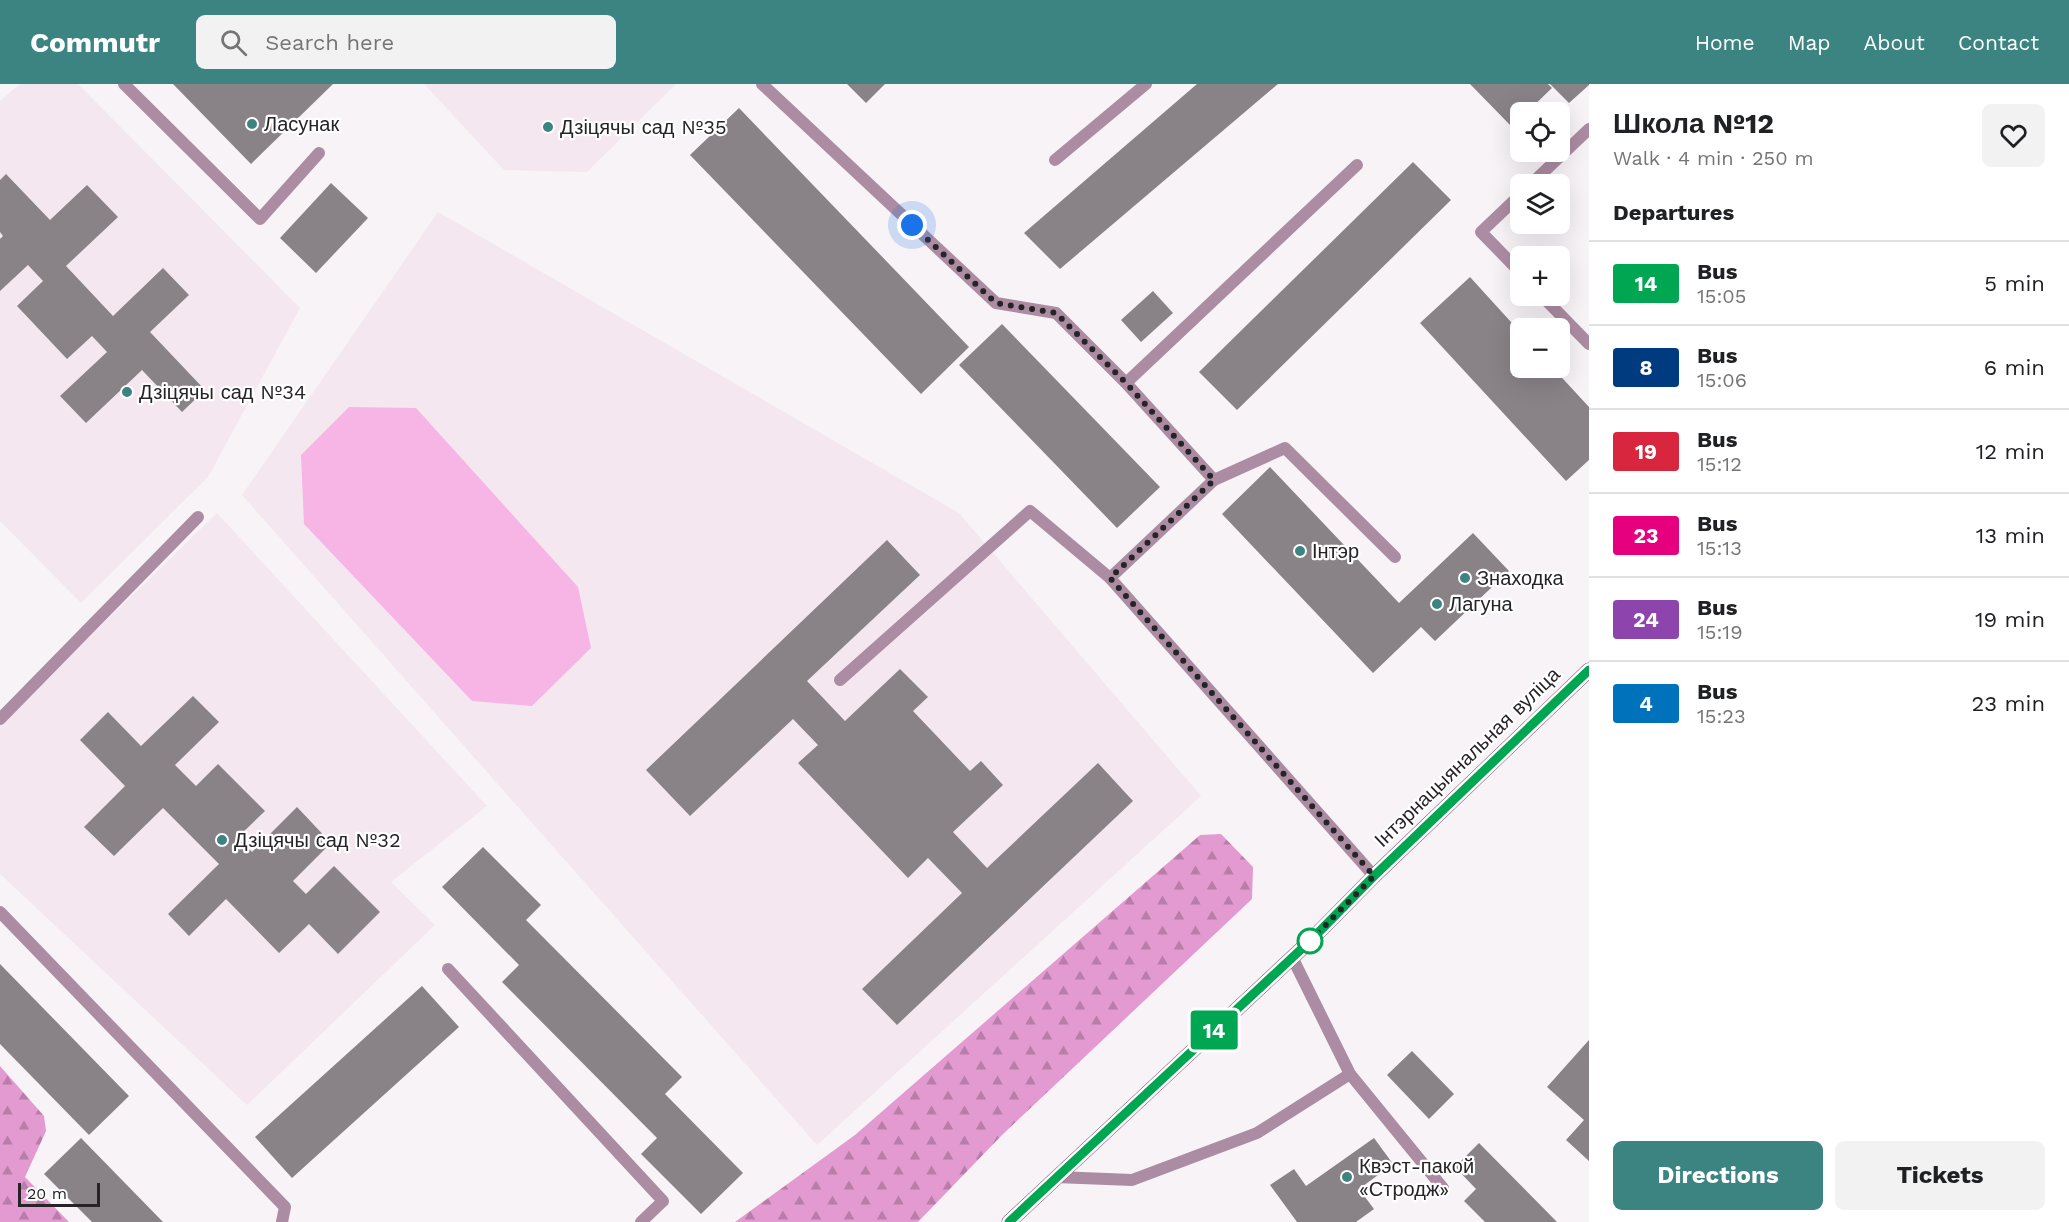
<!DOCTYPE html>
<html lang="en">
<head>
<meta charset="utf-8">
<style>
  body { margin:0; font-family:"Work Sans",sans-serif; background:#f2f2f2; color:#202124; height:100vh; display:flex; flex-direction:column; font-size:22px; white-space:nowrap }
  * { box-sizing:border-box; margin:0 }
  p { font-size:20px; color:#757577 }
  .icon { flex:none; width:33px; height:33px; fill:none; stroke:currentColor; stroke-width:2; stroke-linecap:round; stroke-linejoin:round }
  .map { position:relative; flex:1; overflow:hidden }
  .side { display:flex; flex-direction:column; background:#fff; width:480px }
  .side>* { flex:none }
  .badge { padding:0 12px; border-radius:4px; font-size:21px; line-height:39px }
  .tools { position:absolute; left:1510px; top:18px; display:grid; gap:12px }
  .tools a { display:grid; place-items:center; width:60px; height:60px; border-radius:9px; background:#fff; box-shadow:0 6px 24px #0002; font-size:30px }
  .scale { position:absolute; left:18px; bottom:15px; width:82px; box-sizing:border-box; padding-left:6px; border:3px solid #262426; border-top:0; font-size:16px; line-height:21px; white-space:nowrap; color:#262426; -webkit-text-stroke:4px #fff; paint-order:stroke }
  .you { position:absolute; width:30px; height:30px; margin:-15px; border:4px solid #fff; border-radius:50%; background:#1a73e8; box-shadow:0 0 0 9px #1a73e833 }
  .map>.badge { position:absolute; translate:-50% -50%; box-shadow:0 0 0 3px #fff }
  h2 { padding:0 24px; font-size:22px; line-height:54px }
  .round { display:grid; place-items:center; flex:none; width:63px; height:63px; border-radius:9px; background:#f2f2f2 }
  .summary { display:flex; align-items:center; justify-content:space-between; height:102px; padding:0 24px }
  h1 { font-size:28px; font-weight:700; line-height:45px }
  .button { display:flex; gap:12px; margin-top:auto; padding:12px 24px }
  .button a { flex:1; height:69px; border-radius:9px; background:#3b8482; color:#fff; font-size:24px; font-weight:700; line-height:69px; text-align:center }
  .button a+a { background:#f2f2f2; color:#202124 }
  ul { padding:0; list-style:none }
  li { display:flex; align-items:center; gap:18px; height:84px; padding:0 24px; border-top:2px solid #e0e0e0 }
  li div { flex:1 }
  li b { display:block; font-size:22px }
  li em { font-style:normal }
  li .badge { min-width:66px; font-weight:700; text-align:center }
  header { display:flex; align-items:center; gap:36px; box-sizing:border-box; height:84px; padding:0 30px; background:#3b8482; color:#fff }
  header strong { font-size:28px }
  nav { display:flex; gap:33px; margin-inline-start:auto; font-size:21px }
  .search { width:420px; height:54px; background:#f2f2f2; display:flex; align-items:center; gap:15px; box-sizing:border-box; padding:0 21px; border-radius:9px; color:#757577; font-size:22px }
  main { display:flex; flex:1; min-height:0 }
  .map>svg:first-child { display:block }
  .built { fill:#f4e7f0 }
  .forest { fill:url(#forest-firs) }
  .pitch { fill:#f7b5e6 }
  .building { fill:#898387 }
  .lines { fill:none; stroke-linecap:round; stroke-linejoin:round }
  .lane { stroke:#ac8ca3; stroke-width:12 }
  .secondary { stroke:#875a7c; stroke-width:15 }
  .line-casing { stroke:#fff; stroke-width:14 }
  .line { stroke:#00a651; stroke-width:9 }
  .walk { stroke:#262426; stroke-width:6; stroke-dasharray:0 10.8 }
  .poi-dot { fill:#3b8482; stroke:#fff; stroke-width:2 }
  .stop-dot { fill:#fff; stroke:#00a651; stroke-width:3 }
  .labels { text-anchor:middle; dominant-baseline:central; stroke-width:4.5; stroke-linejoin:round; paint-order:stroke }
  .poi-label { font-size:20px; fill:#262426; stroke:#fff; text-anchor:start }
  .street-label { font-size:20px; fill:#262426; stroke:#fff }
</style>
</head>
<body>
<header>
<strong>Commutr</strong>
<div class="search"><svg class="icon" aria-label="search" viewBox="0 0 24 24"><circle cx="10" cy="10" r="6"/><path d="M15 15l6 6"/></svg>Search here</div>
<nav><a>Home</a><a>Map</a><a>About</a><a>Contact</a></nav>
</header>
<main>
<div class="map">
<svg width="1589" height="1138" viewBox="0 0 1589 1138">
  <defs>
    <pattern id="forest-firs" width="22" height="20" patternUnits="userSpaceOnUse" patternTransform="scale(1.5)"><rect width="22" height="20" fill="#e39ad1"/><path d="M5 1l3.5 6h-7zM16 11l3.5 6h-7z" fill="#b87da9"/></pattern>
  </defs>
  <rect width="100%" height="100%" fill="#f8f3f7"/>
  <g class="built">
    <polygon points="20,0 78,0 300,224 208,393 81,519 0,437 0,17"/>
    <polygon points="424,0 676,0 587,88 504,86"/>
    <polygon points="438,128 959,429 1201,712 817,1061 242,411"/>
    <polygon points="217,429 487,722 391,798 435,841 247,1021 0,790 0,640"/>
  </g>
  <g class="forest">
    <polygon points="1221,750 1253,783 1252,815 1002,1051 918,1138 735,1138 855,1051 1200,751"/>
    <polygon points="0,982 44,1032 46,1047 25,1093 69,1138 0,1138"/>
  </g>
  <polygon class="pitch" points="349,323 416,324 578,503 591,564 532,622 472,617 304,440 301,371"/>
  <g class="building">
    <polygon points="173,0 333,0 251,80"/>
    <polygon points="847,0 885,0 866,19"/>
    <polygon points="1197,0 1278,0 1060,185 1024,149"/>
    <polygon points="1470,0 1548,0 1552,4 1527,28 1521,28 1521,34 1512,43"/>
    <polygon points="1550,0 1589,0 1589,1 1569,19"/>
    <polygon points="739,24 969,263 921,310 690,71"/>
    <polygon points="1413,78 1451,116 1237,326 1199,288"/>
    <polygon points="6,90 50,136 87,101 118,133 66,182 113,232 163,184 189,211 150,248 205,306 182,328 142,286 86,339 60,312 107,268 92,252 67,275 17,222 43,197 28,181 0,207 0,155 3,152 0,148 0,96"/>
    <polygon points="331,99 368,134 316,189 280,154"/>
    <polygon points="1470,193 1521,249 1521,284 1553,284 1589,323 1589,376 1566,397 1420,239"/>
    <polygon points="1153,207 1173,229 1141,258 1121,236"/>
    <polygon points="1002,240 1160,403 1117,444 959,281"/>
    <polygon points="1270,383 1399,519 1473,449 1509,487 1435,557 1421,543 1373,589 1222,430"/>
    <polygon points="887,456 920,491 807,597 845,637 900,585 928,613 913,627 970,687 981,677 1003,701 953,748 987,784 1098,679 1133,717 897,941 862,905 962,809 928,774 908,794 798,679 818,661 793,635 690,732 646,686"/>
    <polygon points="193,612 219,638 175,681 196,702 218,680 265,727 238,753 252,768 297,723 331,759 293,797 306,810 334,782 380,828 338,870 309,840 279,869 226,815 189,852 168,830 219,780 163,724 114,772 84,743 125,702 80,656 108,628 141,662"/>
    <polygon points="483,763 541,821 526,836 682,993 665,1010 743,1089 701,1130 641,1070 657,1054 502,898 519,881 442,803"/>
    <polygon points="0,880 129,1012 89,1051 0,960"/>
    <polygon points="422,902 459,943 292,1094 255,1053"/>
    <polygon points="1589,956 1589,1077 1566,1056 1584,1036 1547,1003"/>
    <polygon points="1412,967 1454,1010 1429,1035 1387,991"/>
    <polygon points="81,1054 163,1138 92,1138 44,1090"/>
    <polygon points="1374,1054 1393,1080 1359,1105 1374,1125 1356,1138 1297,1138 1270,1101 1294,1085 1306,1102"/>
    <polygon points="1479,1059 1557,1138 1485,1138 1464,1117 1476,1105 1455,1083"/>
  </g>
  <g class="lines">
    <g class="lane">
      <polyline points="124,0 260,135 319,69"/>
      <polyline points="762,0 996,219 1056,229 1126,299 1214,396 1110,494 1374,792"/>
      <polyline points="1055,76 1146,0"/>
      <polyline points="1531,100 1589,45"/>
      <polyline points="1521,110 1481,148 1521,189"/>
      <polyline points="1542,212 1589,260"/>
      <polyline points="1126,299 1357,81"/>
      <polyline points="1214,396 1285,364 1395,473"/>
      <polyline points="840,596 1030,427 1110,494"/>
      <polyline points="0,635 198,433"/>
      <polyline points="0,828 285,1123 282,1138"/>
      <polyline points="1292,873 1350,990 1443,1104"/>
      <polyline points="448,885 663,1117 641,1138"/>
      <polyline points="1056,1093 1132,1096 1257,1049 1350,990"/>
    </g>
    <polyline class="secondary" points="1009,1138 1310,857 1374,792 1589,586"/>
  </g>
  <g class="lines">
    <defs>
      <polyline id="line" points="1009,1138 1310,857 1374,792 1589,586"/>
    </defs>
    <use href="#line" class="line-casing"/>
    <use href="#line" class="line"/>
    <polyline class="walk" points="912,141 996,219 1056,229 1126,299 1214,396 1110,494 1374,792 1310,857"/>
  </g>
  <g class="poi-dot">
    <circle cx="252" cy="40" r="6"/>
    <circle cx="548" cy="43" r="6"/>
    <circle cx="127" cy="308" r="6"/>
    <circle cx="1300" cy="467" r="6"/>
    <circle cx="1465" cy="494" r="6"/>
    <circle cx="1437" cy="520" r="6"/>
    <circle cx="222" cy="756" r="6"/>
    <circle cx="1347" cy="1093" r="6"/>
  </g>
  <circle class="stop-dot" cx="1310" cy="857" r="12"/>
  <g class="labels">
    <g class="poi-label">
      <text x="264" y="40">Ласунак</text>
      <text x="560" y="43">Дзіцячы сад №35</text>
      <text x="139" y="308">Дзіцячы сад №34</text>
      <text x="1312" y="467">Інтэр</text>
      <text x="1477" y="494">Знаходка</text>
      <text x="1449" y="520">Лагуна</text>
      <text x="234" y="756">Дзіцячы сад №32</text>
      <text x="1359" y="1082">Квэст-пакой<tspan x="1359" dy="23">«Стродж»</tspan></text>
    </g>
    <g class="street-label">
      <text transform="translate(1467 673) rotate(-44)">Інтэрнацыянальная вуліца</text>
    </g>
  </g>
</svg>
<div class="tools">
<a><svg class="icon" aria-label="locate" viewBox="0 0 24 24"><circle cx="12" cy="12" r="6"/><path d="M12 2v4M12 18v4M2 12h4M18 12h4"/></svg></a>
<a><svg class="icon" aria-label="layers" viewBox="0 0 24 24"><path d="M12 4l9 5-9 5-9-5zM3 14l9 5 9-5"/></svg></a>
<a>+</a>
<a>−</a>
</div>
<div class="scale">20 m</div>
<div class="you" style="left:912px;top:141px"></div>
<b class="badge" style="left:1214px;top:946px;background:#00a651;color:#fff">14</b>
</div>
<section class="side">
<div class="summary"><div><h1>Школа №12</h1><p>Walk · 4 min · 250 m</p></div><a class="round"><svg class="icon" aria-label="heart" viewBox="0 0 24 24"><path d="M12 20l-8-8c-3-5 5-10 8-4 3-6 11-1 8 4z"/></svg></a></div>
<h2>Departures</h2>
<ul>
<li><span class="badge" style="background:#00a651;color:#fff">14</span><div><b>Bus</b><p>15:05</p></div><em>5 min</em></li>
<li><span class="badge" style="background:#003b80;color:#fff">8</span><div><b>Bus</b><p>15:06</p></div><em>6 min</em></li>
<li><span class="badge" style="background:#d7263d;color:#fff">19</span><div><b>Bus</b><p>15:12</p></div><em>12 min</em></li>
<li><span class="badge" style="background:#e6007e;color:#fff">23</span><div><b>Bus</b><p>15:13</p></div><em>13 min</em></li>
<li><span class="badge" style="background:#8e44ad;color:#fff">24</span><div><b>Bus</b><p>15:19</p></div><em>19 min</em></li>
<li><span class="badge" style="background:#0072bc;color:#fff">4</span><div><b>Bus</b><p>15:23</p></div><em>23 min</em></li>
</ul>
<div class="button"><a>Directions</a><a>Tickets</a></div>
</section>
</main>
</body>
</html>
